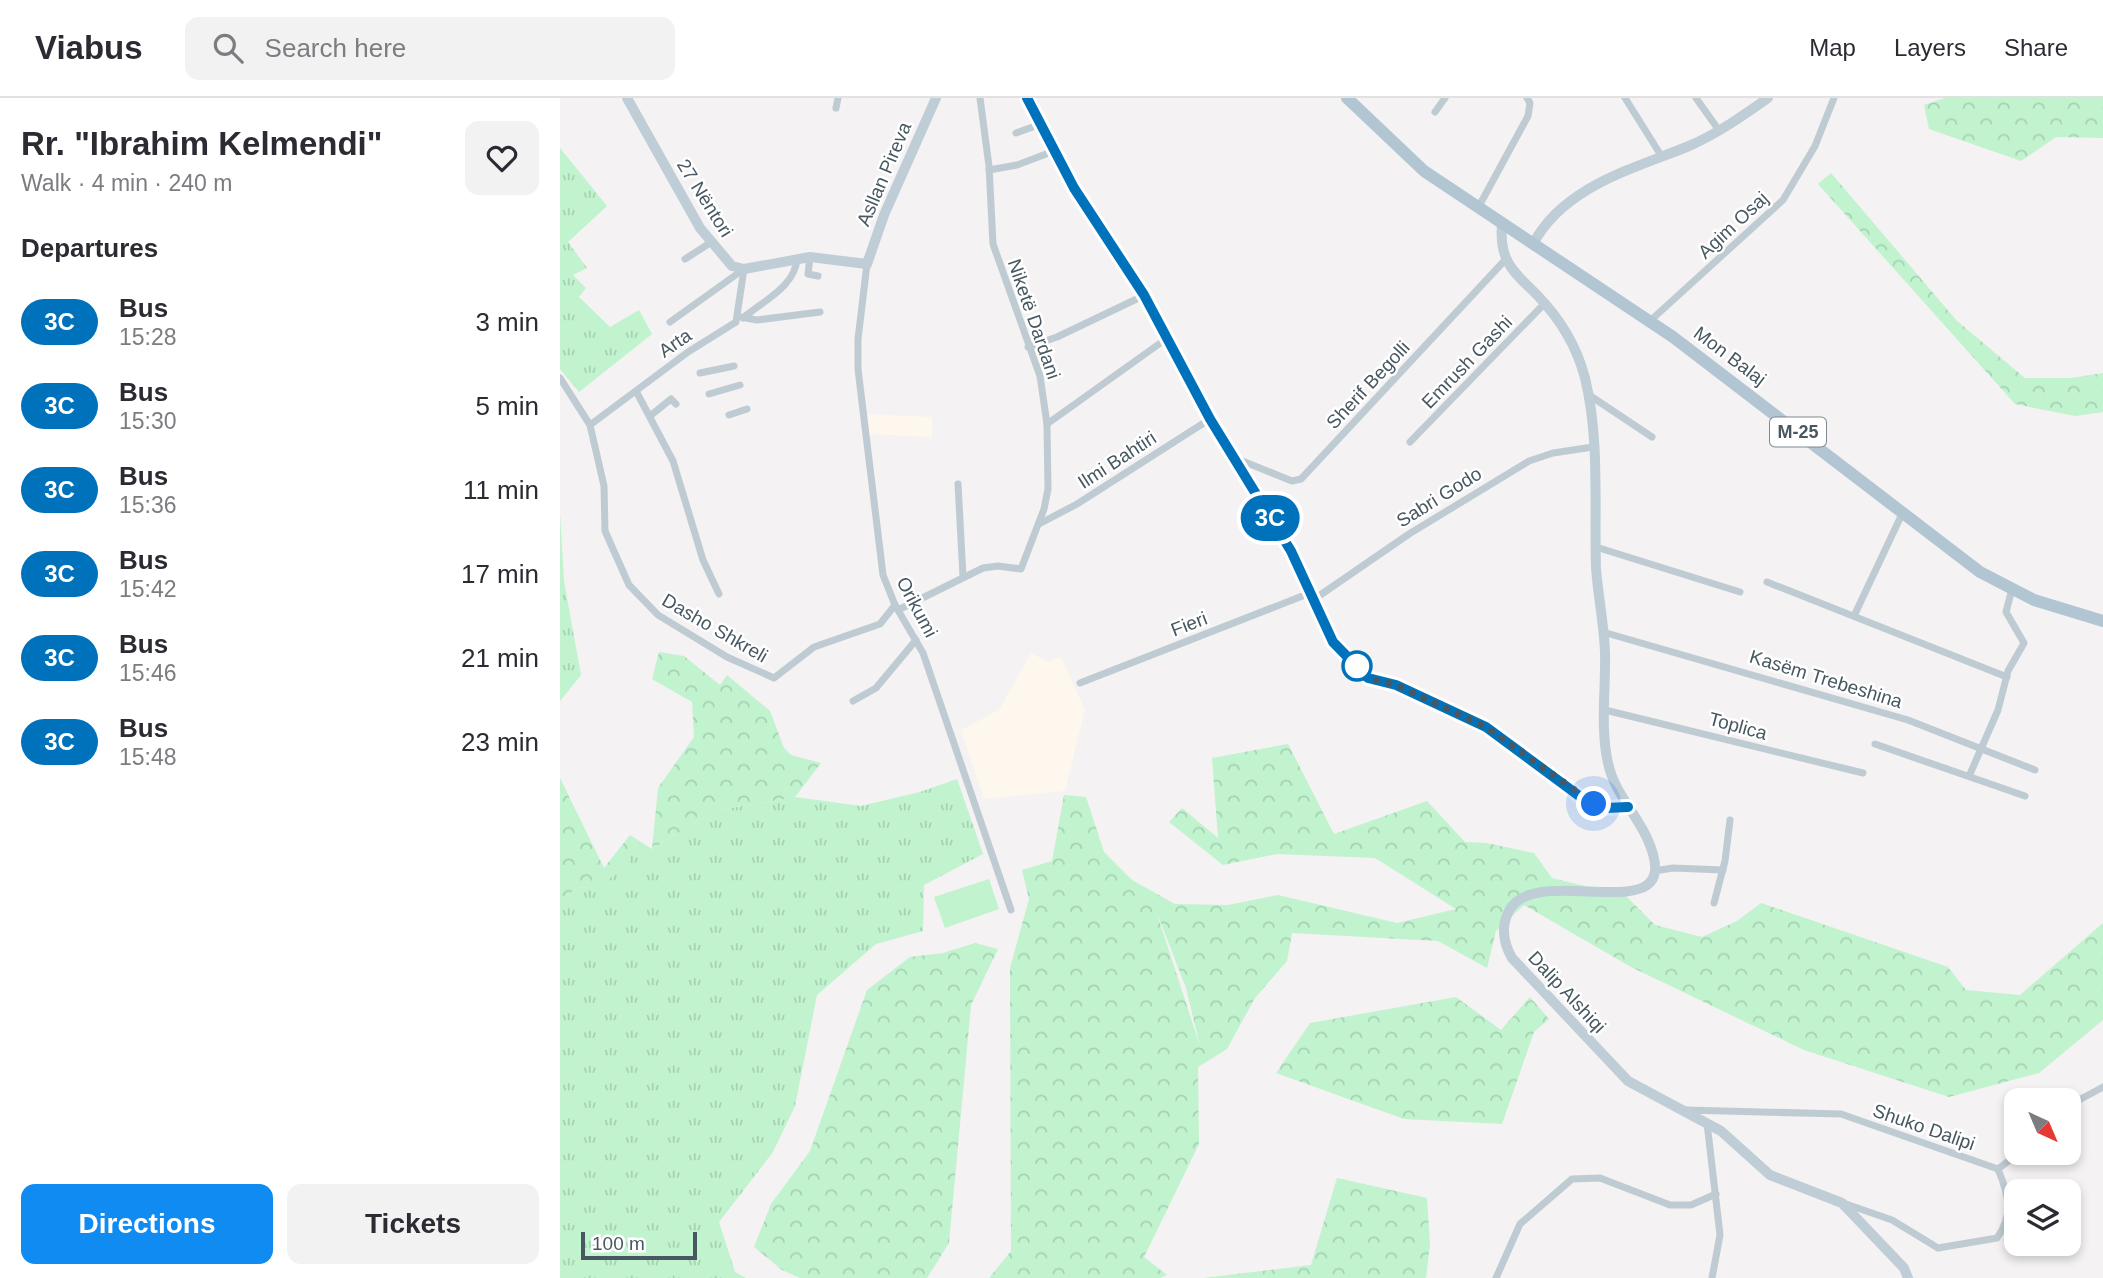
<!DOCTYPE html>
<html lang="en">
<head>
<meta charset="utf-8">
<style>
  body { margin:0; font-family:Arial,sans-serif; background:#f2f2f3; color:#2b2b33; height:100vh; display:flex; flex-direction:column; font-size:26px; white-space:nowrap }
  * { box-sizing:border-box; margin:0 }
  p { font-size:23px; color:#7c7c81 }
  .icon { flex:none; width:38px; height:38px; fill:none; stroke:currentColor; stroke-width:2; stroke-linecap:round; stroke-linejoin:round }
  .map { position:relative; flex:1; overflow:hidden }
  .panel { display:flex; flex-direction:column; background:#fff; width:560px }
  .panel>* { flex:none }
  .badge { padding:0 14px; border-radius:23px; font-size:24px; line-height:46px }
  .needle { width:46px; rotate:136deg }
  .controls { position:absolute; left:1444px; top:990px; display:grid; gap:14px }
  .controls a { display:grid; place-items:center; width:77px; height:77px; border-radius:14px; background:#fff; box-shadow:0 4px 10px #0003; font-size:35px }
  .scale { position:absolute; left:21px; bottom:18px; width:116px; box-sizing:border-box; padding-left:7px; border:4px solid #485861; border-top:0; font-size:19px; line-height:24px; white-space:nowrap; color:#485861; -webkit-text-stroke:5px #fff; paint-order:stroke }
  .you { position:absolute; width:35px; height:35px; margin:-18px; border:5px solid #fff; border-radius:50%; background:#1a73e8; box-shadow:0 0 0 10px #1a73e833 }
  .map>.badge { position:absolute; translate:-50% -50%; box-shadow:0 0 0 4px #fff }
  h2 { padding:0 21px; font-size:26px; line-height:63px }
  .round { display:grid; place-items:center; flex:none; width:74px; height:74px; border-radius:14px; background:#f2f2f3 }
  .head { display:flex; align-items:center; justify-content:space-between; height:119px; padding:0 21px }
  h1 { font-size:33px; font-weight:700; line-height:52px }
  .button { display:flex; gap:14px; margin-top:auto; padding:14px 21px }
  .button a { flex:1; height:80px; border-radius:14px; background:#0f8bf1; color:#fff; font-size:28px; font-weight:700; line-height:80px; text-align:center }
  .button a+a { background:#f2f2f3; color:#2b2b33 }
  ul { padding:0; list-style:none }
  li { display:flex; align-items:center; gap:21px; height:84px; padding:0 21px }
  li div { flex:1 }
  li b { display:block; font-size:26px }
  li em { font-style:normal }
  li .badge { min-width:77px; font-weight:700; text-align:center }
  header { display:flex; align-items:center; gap:42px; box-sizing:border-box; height:98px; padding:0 35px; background:#fff; border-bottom:2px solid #e1e1e2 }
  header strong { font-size:33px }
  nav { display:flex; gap:38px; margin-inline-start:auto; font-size:24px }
  .search { width:490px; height:63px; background:#f2f2f3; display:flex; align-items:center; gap:18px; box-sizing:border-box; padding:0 24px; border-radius:14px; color:#7c7c81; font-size:26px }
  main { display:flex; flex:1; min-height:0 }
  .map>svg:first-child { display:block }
  .commercial { fill:#fdf7ed }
  .grass { fill:url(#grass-tufts) }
  .forest { fill:url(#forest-crowns); fill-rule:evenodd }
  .pitch { fill:#c0f3ce }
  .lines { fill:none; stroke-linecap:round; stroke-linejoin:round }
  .street { stroke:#bfcbd2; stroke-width:7 }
  .secondary { stroke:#bfcdd6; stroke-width:10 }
  .primary { stroke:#b1c5d2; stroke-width:12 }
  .line-casing { stroke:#fff; stroke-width:16 }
  .line { stroke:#0072bc; stroke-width:10 }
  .walk { stroke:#485861; stroke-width:7; stroke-dasharray:0 12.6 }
  .stop-dot { fill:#fff; stroke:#0072bc; stroke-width:3.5 }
  .labels { text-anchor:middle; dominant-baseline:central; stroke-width:5; stroke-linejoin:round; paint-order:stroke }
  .shield { fill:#fff; stroke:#7f8a90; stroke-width:2 }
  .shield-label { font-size:18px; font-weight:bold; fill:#485861 }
  .street-label { font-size:19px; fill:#485861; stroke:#fff }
</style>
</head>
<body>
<header>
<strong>Viabus</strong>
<div class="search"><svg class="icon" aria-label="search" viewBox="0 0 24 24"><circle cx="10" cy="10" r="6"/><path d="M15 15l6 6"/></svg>Search here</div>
<nav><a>Map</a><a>Layers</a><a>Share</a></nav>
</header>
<main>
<section class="panel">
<div class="head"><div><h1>Rr. &quot;Ibrahim Kelmendi&quot;</h1><p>Walk · 4 min · 240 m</p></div><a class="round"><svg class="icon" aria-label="heart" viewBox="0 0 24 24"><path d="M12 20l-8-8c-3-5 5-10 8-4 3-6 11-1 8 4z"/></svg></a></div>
<h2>Departures</h2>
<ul>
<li><span class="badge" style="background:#0072bc;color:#fff">3C</span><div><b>Bus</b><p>15:28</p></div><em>3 min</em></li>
<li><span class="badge" style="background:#0072bc;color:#fff">3C</span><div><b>Bus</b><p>15:30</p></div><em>5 min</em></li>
<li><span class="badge" style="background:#0072bc;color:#fff">3C</span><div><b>Bus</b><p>15:36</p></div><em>11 min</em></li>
<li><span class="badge" style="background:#0072bc;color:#fff">3C</span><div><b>Bus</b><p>15:42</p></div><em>17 min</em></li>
<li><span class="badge" style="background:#0072bc;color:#fff">3C</span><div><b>Bus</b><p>15:46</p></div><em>21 min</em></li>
<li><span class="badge" style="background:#0072bc;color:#fff">3C</span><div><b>Bus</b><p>15:48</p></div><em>23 min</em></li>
</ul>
<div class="button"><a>Directions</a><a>Tickets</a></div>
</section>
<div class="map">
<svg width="1543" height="1180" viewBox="0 0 1543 1180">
  <defs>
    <pattern id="grass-tufts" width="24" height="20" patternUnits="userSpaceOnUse" patternTransform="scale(1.75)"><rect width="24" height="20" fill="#c0f3ce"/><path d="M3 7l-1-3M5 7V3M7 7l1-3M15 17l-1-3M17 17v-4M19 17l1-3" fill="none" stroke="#a6d2b3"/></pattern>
    <pattern id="forest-crowns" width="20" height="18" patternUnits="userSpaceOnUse" patternTransform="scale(1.75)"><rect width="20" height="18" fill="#c0f3ce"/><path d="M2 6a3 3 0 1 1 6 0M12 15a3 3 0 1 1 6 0" fill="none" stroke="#a6d2b3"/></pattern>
  </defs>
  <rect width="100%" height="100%" fill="#f4f2f2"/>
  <g class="commercial">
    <polygon points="305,316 372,319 372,339 307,336"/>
    <polygon points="471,555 488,564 501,559 525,612 505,693 424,701 401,632 439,612"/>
  </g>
  <g class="grass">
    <polygon points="0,50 47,108 8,144 27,170 13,177 26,190 19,199 50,229 79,212 92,236 19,294 0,271"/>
    <polygon points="0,415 4,483 21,577 0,603"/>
    <polygon points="397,681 423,756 364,787 363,833 316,846 257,897 235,1008 213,1054 159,1124 175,1174 186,1180 0,1180 0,803 17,790 37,789 76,747 70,737 92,751 154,713 235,699 301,708 360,694"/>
  </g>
  <g class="forest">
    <polygon points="1385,0 1543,0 1543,40 1496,39 1461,63 1369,31 1364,7"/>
    <polygon points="1271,75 1397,223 1465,280 1511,280 1543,275 1543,314 1515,318 1455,306 1258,86"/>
    <polygon points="99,554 124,558 160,587 167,577 210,613 224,650 231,657 261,665 235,699 154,713 92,751 98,690 134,639 132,604 92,581"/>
    <path d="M728 646 774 736 867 703 905 744 926 745 974 755 992 780 1066 798 1095 827 1142 839 1177 823 1201 805 1388 869 1406 892 1460 897 1543 825V922L1479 975 1389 999 1244 952 1071 869 964 807 936 833 927 870 878 843 732 835 727 863 695 900 667 951 638 969 639 1046 584 1159 607 1177 600 1180H429L451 1153 450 870 469 801 462 772 492 763 504 697 526 699 544 754 572 782 615 806 668 807 718 797 837 825 896 811 815 760 717 756 663 767 609 724 622 710 658 740 652 660ZM597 815 626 890 640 948 597 816Z"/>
    <polygon points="0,680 44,770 70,737 76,747 67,768 37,789 17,790 0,803"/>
    <polygon points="415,845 438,851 411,907 389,1145 367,1180 240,1180 222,1172 194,1149 211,1106 250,1053 307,892 350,859 383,855"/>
    <polygon points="896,899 941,932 970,899 989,921 974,934 942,1026 844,1021 716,975 750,925"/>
    <polygon points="777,1080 867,1100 870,1146 866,1180 643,1180 751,1167"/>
  </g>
  <polygon class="pitch" points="429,781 439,811 385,830 374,799"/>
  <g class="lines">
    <g class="street">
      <polyline points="1065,0 1102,59"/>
      <polyline points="1136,0 1158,31"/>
      <polyline points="276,10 278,0"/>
      <polyline points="875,14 885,0"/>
      <polyline points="456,35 481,26"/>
      <polyline points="429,72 457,67 494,53"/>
      <polyline points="918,110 968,18 970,5 967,0"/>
      <polyline points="250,159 248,176 258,178"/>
      <polyline points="125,161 150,145"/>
      <polyline points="307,166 298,241 298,271 323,477 335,507 363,555 451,812"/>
      <polyline points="181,219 197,222 260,214"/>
      <path d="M183 220C203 203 236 188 237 160"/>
      <polyline points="1090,223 1223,102 1255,48 1274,0"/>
      <polyline points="110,224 184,171"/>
      <polyline points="468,249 497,239 585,197"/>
      <polyline points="140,275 174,268"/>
      <polyline points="0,280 30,327 44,388 45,433 69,487 98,517 167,559 214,580 254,549 320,526 335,507"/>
      <polyline points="76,293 113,363 143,462 159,496"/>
      <polyline points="149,296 180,287"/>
      <polyline points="1029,297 1092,339"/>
      <polyline points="169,317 187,311"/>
      <polyline points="90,318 111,301 116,306"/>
      <polyline points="487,326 606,241"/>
      <polyline points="30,327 128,254 176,224 184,171"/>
      <polyline points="850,344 985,205"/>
      <polyline points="675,360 732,383 741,381 946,161"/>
      <polyline points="398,386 403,478"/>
      <polyline points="479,426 517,406 650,321"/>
      <polyline points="1036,449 1180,494"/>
      <polyline points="1207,484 1447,579"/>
      <polyline points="753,502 849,436 969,363 993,355 1033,349"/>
      <polyline points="338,512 423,470 438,468 461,471 484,411 488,391 487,326 480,278 433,146 429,68 420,0"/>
      <polyline points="1294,518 1342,416"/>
      <polyline points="1043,534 1348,622 1475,672"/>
      <polyline points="520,585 750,495"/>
      <polyline points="293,603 316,590 356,542"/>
      <polyline points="1045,612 1303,675"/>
      <polyline points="1315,646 1465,698"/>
      <polyline points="1410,676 1438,612 1448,573 1464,545 1446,514 1452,491"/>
      <polyline points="1094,773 1113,770 1163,772"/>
      <polyline points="1154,805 1165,763 1170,722"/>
      <polyline points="1508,1008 1543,989"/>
      <path d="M1126 1012 1281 1016 1438 1071C1449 1098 1454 1116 1437 1140L1378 1150 1332 1122 1286 1106"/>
      <polyline points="1147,1025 1160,1137 1152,1180"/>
      <polyline points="1438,1071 1459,1055"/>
      <polyline points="936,1180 960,1126 1012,1081 1040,1080 1110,1107 1131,1107 1156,1096"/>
    </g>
    <g class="secondary">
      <polyline points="67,0 140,130 172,168 184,171 250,159 307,166 324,117 376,0"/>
      <polyline points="467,0 514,90 585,197 650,321 731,453 773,544 809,580 836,587 926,629 1022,700 1046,710 1068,709"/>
      <path d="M942 126C941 138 942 152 947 162 953 176 968 187 978 198 1000 221 1017 249 1025 280 1040 341 1034 408 1036 470 1038 498 1044 526 1045 554 1046 590 1040 630 1048 665 1054 694 1075 714 1087 740 1133 841 972 758 948 815 941 830 944 846 952 860L1068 983 1161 1033 1210 1077 1282 1105 1344 1170 1348 1180"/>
      <path d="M973 146C1004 88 1073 71 1129 48 1157 36 1184 17 1208 0"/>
    </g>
    <polyline class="primary" points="787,0 864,73 1113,239 1420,474 1474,502 1543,523"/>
  </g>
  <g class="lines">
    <defs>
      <polyline id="line" points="467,0 514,90 584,197 650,321 731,453 773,544 808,580 836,587 926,629 1022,700 1046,710 1068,709"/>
    </defs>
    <use href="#line" class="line-casing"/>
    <use href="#line" class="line"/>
    <polyline class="walk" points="797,568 808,580 836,587 926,629 1034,706"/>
  </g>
  <circle class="stop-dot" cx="797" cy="568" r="14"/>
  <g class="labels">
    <rect class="shield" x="1210" y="319.5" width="56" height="29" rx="5"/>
    <g class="shield-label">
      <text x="1238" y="334">M-25</text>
    </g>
    <g class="street-label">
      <text transform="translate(324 76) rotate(-67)">Asllan Pireva</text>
      <text transform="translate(145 100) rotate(58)">27 Nëntori</text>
      <text transform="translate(1173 127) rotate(-43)">Agim Osaj</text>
      <text transform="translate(474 221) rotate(71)">Niketë Dardani</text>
      <text transform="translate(115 245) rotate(-34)">Arta</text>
      <text transform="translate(1170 258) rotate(37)">Mon Balaj</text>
      <text transform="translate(907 264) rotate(-46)">Emrush Gashi</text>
      <text transform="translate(808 287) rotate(-47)">Sherif Begolli</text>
      <text transform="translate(557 362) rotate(-33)">Ilmi Bahtiri</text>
      <text transform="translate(879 399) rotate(-32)">Sabri Godo</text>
      <text transform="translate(357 509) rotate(62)">Orikumi</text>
      <text transform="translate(629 526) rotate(-21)">Fieri</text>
      <text transform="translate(155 530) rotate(30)">Dasho Shkreli</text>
      <text transform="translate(1266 581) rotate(17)">Kasëm Trebeshina</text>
      <text transform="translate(1178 628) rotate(15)">Toplica</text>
      <text transform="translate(1007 894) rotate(47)">Dalip Alshiqi</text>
      <text transform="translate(1364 1029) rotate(19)">Shuko Dalipi</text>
    </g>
  </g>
</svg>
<div class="controls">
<a><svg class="needle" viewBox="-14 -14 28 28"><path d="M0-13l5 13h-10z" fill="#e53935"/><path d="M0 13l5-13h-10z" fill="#7c7c81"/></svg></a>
<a><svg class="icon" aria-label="layers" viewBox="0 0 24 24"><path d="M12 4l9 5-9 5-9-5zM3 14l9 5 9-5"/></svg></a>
</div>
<div class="scale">100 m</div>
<div class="you" style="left:1034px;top:706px"></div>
<b class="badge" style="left:710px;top:420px;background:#0072bc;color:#fff">3C</b>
</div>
</main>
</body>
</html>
